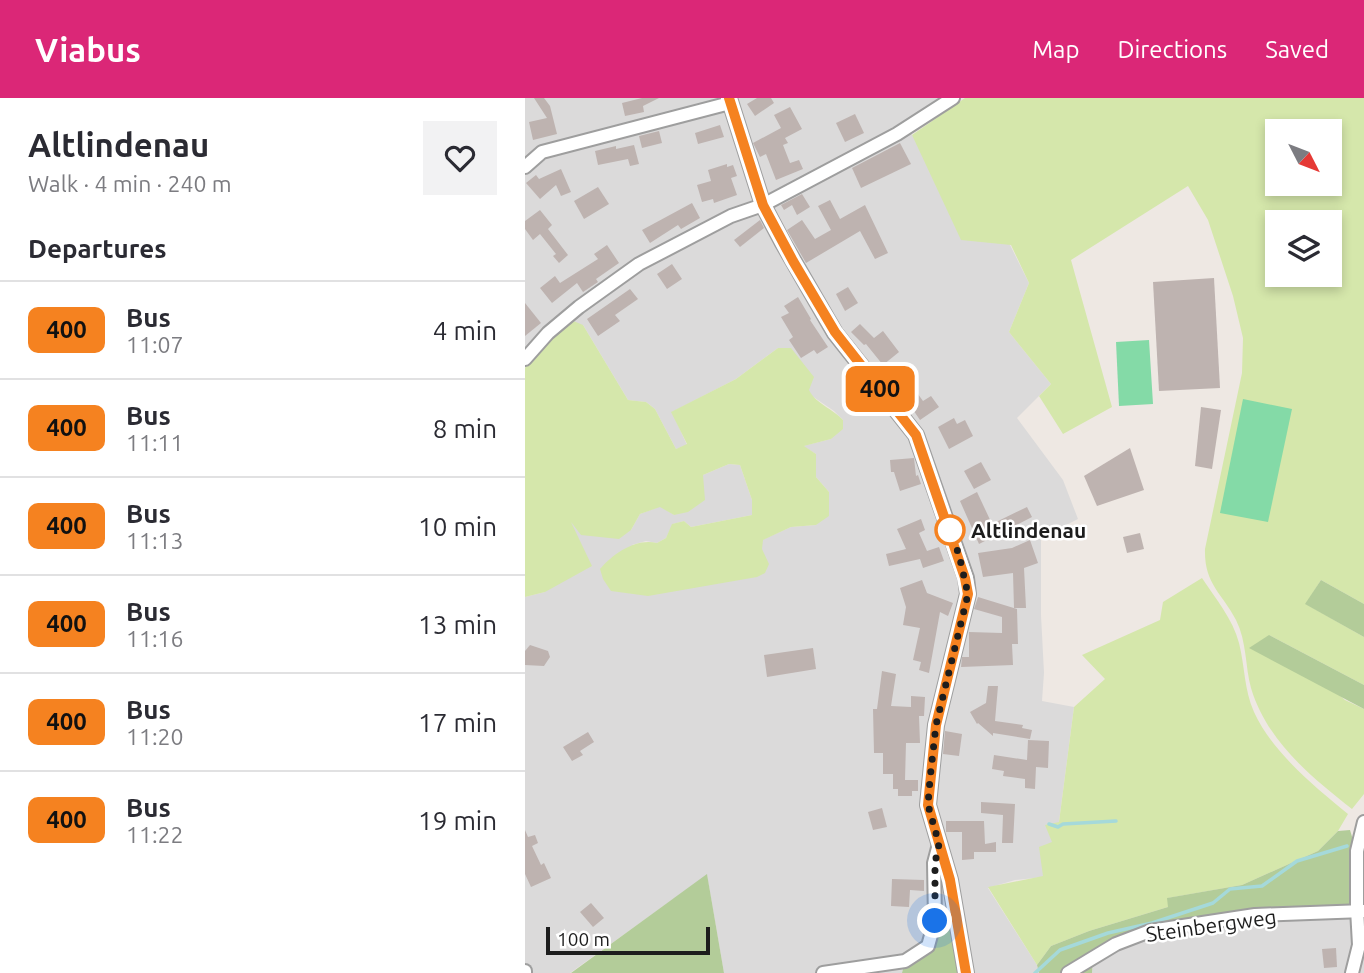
<!DOCTYPE html>
<html lang="en">
<head>
<meta charset="utf-8">
<style>
  body { margin:0; font-family:Ubuntu,sans-serif; background:#f2f2f3; color:#2b2b33; height:100vh; display:flex; flex-direction:column; font-size:26px; white-space:nowrap }
  * { box-sizing:border-box; margin:0 }
  p { font-size:23px; color:#7c7c81 }
  .icon { flex:none; width:38px; height:38px; fill:none; stroke:currentColor; stroke-width:2; stroke-linecap:round; stroke-linejoin:round }
  .map { position:relative; flex:1; overflow:hidden }
  .side { display:flex; flex-direction:column; background:#fff; width:525px }
  .side>* { flex:none }
  .badge { padding:0 14px; border-radius:10px; font-size:24px; line-height:46px }
  .needle { width:46px; rotate:132deg }
  .buttons { position:absolute; left:740px; top:21px; display:grid; gap:14px }
  .buttons a { display:grid; place-items:center; width:77px; height:77px; border-radius:0px; background:#fff; box-shadow:0 4px 10px #0003; font-size:35px }
  .scale { position:absolute; left:21px; bottom:18px; width:164px; box-sizing:border-box; padding-left:7px; border:4px solid #1d1d1d; border-top:0; font-size:19px; line-height:24px; white-space:nowrap; color:#1d1d1d; -webkit-text-stroke:5px #fff; paint-order:stroke }
  .you { position:absolute; width:35px; height:35px; margin:-18px; border:5px solid #fff; border-radius:50%; background:#1a73e8; box-shadow:0 0 0 10px #1a73e833 }
  .map>.badge { position:absolute; translate:-50% -50%; box-shadow:0 0 0 4px #fff }
  h2 { padding:0 28px; font-size:26px; line-height:63px }
  .round { display:grid; place-items:center; flex:none; width:74px; height:74px; border-radius:0px; background:#f2f2f3 }
  .head { display:flex; align-items:center; justify-content:space-between; height:119px; padding:0 28px }
  h1 { font-size:33px; font-weight:600; line-height:52px }
  ul { padding:0; list-style:none }
  li { display:flex; align-items:center; gap:21px; height:98px; padding:0 28px; border-top:2px solid #e1e1e2 }
  li div { flex:1 }
  li b { display:block; font-size:26px }
  li em { font-style:normal }
  li .badge { min-width:77px; font-weight:700; text-align:center }
  header { display:flex; align-items:center; gap:42px; box-sizing:border-box; height:98px; padding:0 35px; background:#db2777; color:#fff }
  header strong { font-size:33px }
  nav { display:flex; gap:38px; margin-inline-start:auto; font-size:24px }
  main { display:flex; flex:1; min-height:0 }
  .map>svg:first-child { display:block }
  .residential { fill:#dbdada }
  .grass { fill:#d5e7ab; fill-rule:evenodd }
  .forest { fill:#b3cc99 }
  .pitch { fill:#84daa7 }
  .lines { fill:none; stroke-linecap:round; stroke-linejoin:round }
  .stream { stroke:#a5d9da; stroke-width:3.5 }
  .building { fill:#beb3b0 }
  .minor-casing { stroke:#9e9e9e; stroke-width:16 }
  .tertiary-casing { stroke:#9e9e9e; stroke-width:18 }
  .minor { stroke:#fff; stroke-width:12 }
  .tertiary { stroke:#fff; stroke-width:14 }
  .line-casing { stroke:#fff; stroke-width:16 }
  .line { stroke:#f58220; stroke-width:10 }
  .walk { stroke:#1d1d1d; stroke-width:7; stroke-dasharray:0 12.6 }
  .stop-dot { fill:#fff; stroke:#f58220; stroke-width:3.5 }
  .labels { text-anchor:middle; dominant-baseline:central; stroke-width:5; stroke-linejoin:round; paint-order:stroke }
  .stop-label { font-size:21px; font-weight:bold; fill:#1d1d1d; stroke:#fff; text-anchor:start }
  .street-label { font-size:21px; fill:#1d1d1d; stroke:#fff }
</style>
</head>
<body>
<header>
<strong>Viabus</strong>
<nav><a>Map</a><a>Directions</a><a>Saved</a></nav>
</header>
<main>
<section class="side">
<div class="head"><div><h1>Altlindenau</h1><p>Walk · 4 min · 240 m</p></div><a class="round"><svg class="icon" aria-label="heart" viewBox="0 0 24 24"><path d="M12 20l-8-8c-3-5 5-10 8-4 3-6 11-1 8 4z"/></svg></a></div>
<h2>Departures</h2>
<ul>
<li><span class="badge" style="background:#f58220;color:#111">400</span><div><b>Bus</b><p>11:07</p></div><em>4 min</em></li>
<li><span class="badge" style="background:#f58220;color:#111">400</span><div><b>Bus</b><p>11:11</p></div><em>8 min</em></li>
<li><span class="badge" style="background:#f58220;color:#111">400</span><div><b>Bus</b><p>11:13</p></div><em>10 min</em></li>
<li><span class="badge" style="background:#f58220;color:#111">400</span><div><b>Bus</b><p>11:16</p></div><em>13 min</em></li>
<li><span class="badge" style="background:#f58220;color:#111">400</span><div><b>Bus</b><p>11:20</p></div><em>17 min</em></li>
<li><span class="badge" style="background:#f58220;color:#111">400</span><div><b>Bus</b><p>11:22</p></div><em>19 min</em></li>
</ul>
</section>
<div class="map">
<svg width="839" height="875" viewBox="0 0 839 875">
  <rect width="100%" height="100%" fill="#eee8e3"/>
  <g class="residential">
    <polygon points="0,0 417,0 382,23 387,37 485,147 504,185 484,234 526,286 492,320 538,382 553,421 516,440 516,517 519,575 517,603 549,609 534,724 519,779 490,782 463,790 512,867 514,875 437,875 407,851 380,863 377,875 199,875 182,777 45,875 0,875 0,499 20,494 43,419 106,432 115,416 136,408 149,417 178,377 204,366 215,367 227,402 227,417 166,429 159,423 148,426 141,440 132,445 121,443 107,447 237,451 237,442 266,429 291,427 304,394 291,379 291,356 278,348 306,341 318,322 309,313 287,298 253,250 211,281 147,314 162,347 151,351 130,311 121,304 103,302 58,227 0,270"/>
    <polygon points="831,766 839,768 839,875 567,875 568,857"/>
  </g>
  <g class="grass">
    <path d="M440 0H839V506L796 482 781 506 839 539V587L744 537 820 602 839 611V696L827 711C785 678 742 643 726 590 720 568 722 544 711 522 697 495 679 486 680 451L717 275 718 240 708 198 683 122 663 88 546 162 587 309 538 336 514 298 526 286 484 234 504 185 486 147 436 142 387 37ZM752 33H805V86H752ZM752 124H805V177H752Z"/>
    <path d="M46 222 58 227 103 302 121 304 130 311 151 351 162 346 146 314 211 281 253 250H266L289 279 284 292C290 305 308 311 318 322V331L306 341 279 348 291 356V379L304 394V418L291 427 266 429 238 442 237 451 244 466 240 475 232 479 123 498 86 493 78 481 75 471C89 455 111 440 132 445L141 440 147 426 159 423 166 429 227 417V402L215 367 204 366 178 377 180 402 163 414 149 417 135 409 115 416 106 432 94 441 56 437 46 424 67 468 20 494 0 499V270L15 251Z"/>
    <path d="M677 480C690 500 708 521 714 545 720 569 719 591 729 614 747 654 790 689 823 716L813 733 793 753 717 787 643 800V809L564 833 526 848 512 867 463 789 518 778 514 749 527 744 520 727 534 724 549 609 580 581 557 557 635 522 638 504Z"/>
  </g>
  <g class="forest">
    <polygon points="796,482 839,506 839,539 780,506"/>
    <polygon points="744,537 839,587 839,611 724,550"/>
    <polygon points="825,732 831,752 839,750 839,768 832,766 830,813 624,831 568,857 567,875 514,875 512,867 526,848 564,833 643,809 642,800 717,787 793,753 813,733"/>
    <polygon points="182,776 199,875 46,875"/>
    <polygon points="428,819 437,875 377,875 380,863 407,851 416,820"/>
  </g>
  <g class="pitch">
    <polygon points="624,242 628,306 594,308 591,244"/>
    <polygon points="718,301 767,311 743,424 695,415"/>
  </g>
  <g class="lines">
    <g class="stream">
      <polyline points="524,726 533,729 538,726 591,723"/>
      <polyline points="510,875 535,852 583,835 627,825 688,805 705,791 737,788 772,763 822,748"/>
    </g>
  </g>
  <g class="building">
    <polygon points="9,0 19,0 25,8 32,36 8,42 4,24 22,20"/>
    <polygon points="117,0 134,0 118,8 119,14 100,18 97,5"/>
    <polygon points="232,0 246,0 249,5 230,18 222,6"/>
    <polygon points="265,9 277,31 260,40 263,45 258,47 265,65 274,62 278,71 251,82 241,56 235,59 228,45 256,30 249,17"/>
    <polygon points="330,16 339,35 320,44 311,25"/>
    <polygon points="195,27 199,39 173,46 170,35"/>
    <polygon points="134,33 137,45 117,50 114,38"/>
    <polygon points="375,45 386,66 336,90 327,70"/>
    <polygon points="109,47 114,66 105,68 103,61 73,67 70,53 91,48 91,51"/>
    <polygon points="202,66 202,69 208,67 212,78 206,80 212,97 189,105 188,101 177,104 172,87 186,83 183,72"/>
    <polygon points="36,71 46,94 36,98 31,87 15,101 1,85 11,77 14,81"/>
    <polygon points="73,89 84,106 59,121 49,103"/>
    <polygon points="277,96 285,109 272,117 267,107 259,112 256,107"/>
    <polygon points="305,102 315,121 340,107 363,155 350,161 335,133 281,165 262,132 277,122 290,141 306,132 293,108"/>
    <polygon points="167,105 175,120 156,131 153,127 125,145 117,132"/>
    <polygon points="15,112 27,127 23,131 43,157 34,165 28,158 31,156 15,136 8,142 0,131 0,123"/>
    <polygon points="235,122 239,130 215,149 209,142"/>
    <polygon points="82,147 94,165 71,181 73,184 58,194 52,185 27,205 15,190 30,178 35,185 73,161 69,156"/>
    <polygon points="147,166 157,181 142,191 132,176"/>
    <polygon points="689,180 695,290 634,293 628,184"/>
    <polygon points="323,189 333,205 320,213 311,196"/>
    <polygon points="105,191 113,201 90,217 95,223 73,238 62,221"/>
    <polygon points="273,199 286,221 285,222 303,249 292,256 289,252 276,260 264,242 268,239 256,219 264,215 259,208"/>
    <polygon points="0,205 16,225 0,238"/>
    <polygon points="335,226 349,240 358,233 374,254 358,267 341,246 339,247 326,234"/>
    <polygon points="382,281 398,303 406,298 414,309 395,322 380,300 376,303 368,292"/>
    <polygon points="676,309 696,312 687,371 670,368"/>
    <polygon points="429,320 432,326 440,322 448,338 424,351 413,329"/>
    <polygon points="605,350 619,392 572,408 559,378"/>
    <polygon points="389,360 391,378 393,377 396,386 375,393 369,374 366,374 365,362"/>
    <polygon points="456,364 466,382 449,391 439,373"/>
    <polygon points="452,394 467,426 502,409 507,419 454,446 435,403"/>
    <polygon points="396,421 400,432 394,435 402,453 414,449 419,463 398,470 395,461 364,468 361,456 381,451 372,431"/>
    <polygon points="615,435 619,451 602,455 598,439"/>
    <polygon points="505,442 513,465 499,470 501,510 489,510 488,475 458,479 453,455 487,450"/>
    <polygon points="397,482 402,495 428,505 423,518 415,514 404,575 394,572 396,564 388,562 395,530 378,527 381,509 375,490"/>
    <polygon points="453,499 492,511 493,546 487,546 488,567 436,569 437,559 444,559 444,534 477,535 477,519 449,511"/>
    <polygon points="5,547 23,553 25,559 19,568 0,567 0,553"/>
    <polygon points="288,550 291,571 242,579 239,557"/>
    <polygon points="357,573 371,576 366,608 386,609 386,598 400,599 399,618 394,618 395,645 381,645 380,682 393,682 393,693 387,693 387,698 373,698 373,691 368,691 368,676 358,676 358,655 349,655 348,611 352,611"/>
    <polygon points="463,588 473,588 470,623 498,627 497,630 507,632 505,641 468,635 468,638 453,625 452,626 445,614 461,605"/>
    <polygon points="420,633 437,636 434,658 418,656"/>
    <polygon points="63,634 69,644 55,653 58,657 47,663 38,649"/>
    <polygon points="503,642 524,643 523,670 511,669 510,691 500,690 500,681 478,678 479,673 467,671 469,657 502,662"/>
    <polygon points="456,704 490,706 488,745 477,745 478,717 456,715"/>
    <polygon points="357,710 362,729 348,732 343,714"/>
    <polygon points="421,723 459,723 460,746 471,744 471,754 449,754 449,761 437,762 437,734 421,734"/>
    <polygon points="0,732 3,739 10,737 13,745 7,748 16,767 19,765 26,780 6,789 0,776"/>
    <polygon points="367,781 399,782 399,793 385,792 384,809 366,808"/>
    <polygon points="66,805 79,820 68,829 55,814"/>
    <polygon points="811,850 812,869 799,870 797,851"/>
  </g>
  <g class="lines">
    <defs>
      <g id="minor">
        <polyline points="0,69 17,54 205,5"/>
        <polyline points="0,261 23,235 54,209 114,166 206,118 238,107 372,36 428,0"/>
        <polyline points="0,873 0,875"/>
        <polyline points="298,875 380,863 403,848 410,823 409,765 414,746"/>
        <polyline points="543,875 591,846 625,833 730,817 839,813"/>
        <polyline points="827,875 834,847 832,811 832,753 839,724"/>
      </g>
      <polyline id="tertiary" points="204,0 238,107 258,145 310,235 391,337 441,480 443,496 411,627 403,707 425,782 441,875"/>
    </defs>
    <use href="#minor" class="minor-casing"/>
    <use href="#tertiary" class="tertiary-casing"/>
    <use href="#minor" class="minor"/>
    <use href="#tertiary" class="tertiary"/>
  </g>
  <g class="lines">
    <defs>
      <polyline id="line" points="204,0 238,107 268,163 310,234 391,337 440,480 443,496 411,627 403,707 425,782 441,875"/>
    </defs>
    <use href="#line" class="line-casing"/>
    <use href="#line" class="line"/>
    <polyline class="walk" points="410,823 410,765 414,746 403,707 405,681 411,627 443,496 434,457 425,432"/>
  </g>
  <circle class="stop-dot" cx="425" cy="432" r="14"/>
  <g class="labels">
    <g class="stop-label">
      <text x="446" y="432">Altlindenau</text>
    </g>
    <g class="street-label">
      <text transform="translate(686 827) rotate(-8)">Steinbergweg</text>
    </g>
  </g>
</svg>
<div class="buttons">
<a><svg class="needle" viewBox="-14 -14 28 28"><path d="M0-13l5 13h-10z" fill="#e53935"/><path d="M0 13l5-13h-10z" fill="#7c7c81"/></svg></a>
<a><svg class="icon" aria-label="layers" viewBox="0 0 24 24"><path d="M12 4l9 5-9 5-9-5zM3 14l9 5 9-5"/></svg></a>
</div>
<div class="scale">100 m</div>
<div class="you" style="left:410px;top:823px"></div>
<b class="badge" style="left:355px;top:291px;background:#f58220;color:#111">400</b>
</div>
</main>
</body>
</html>
